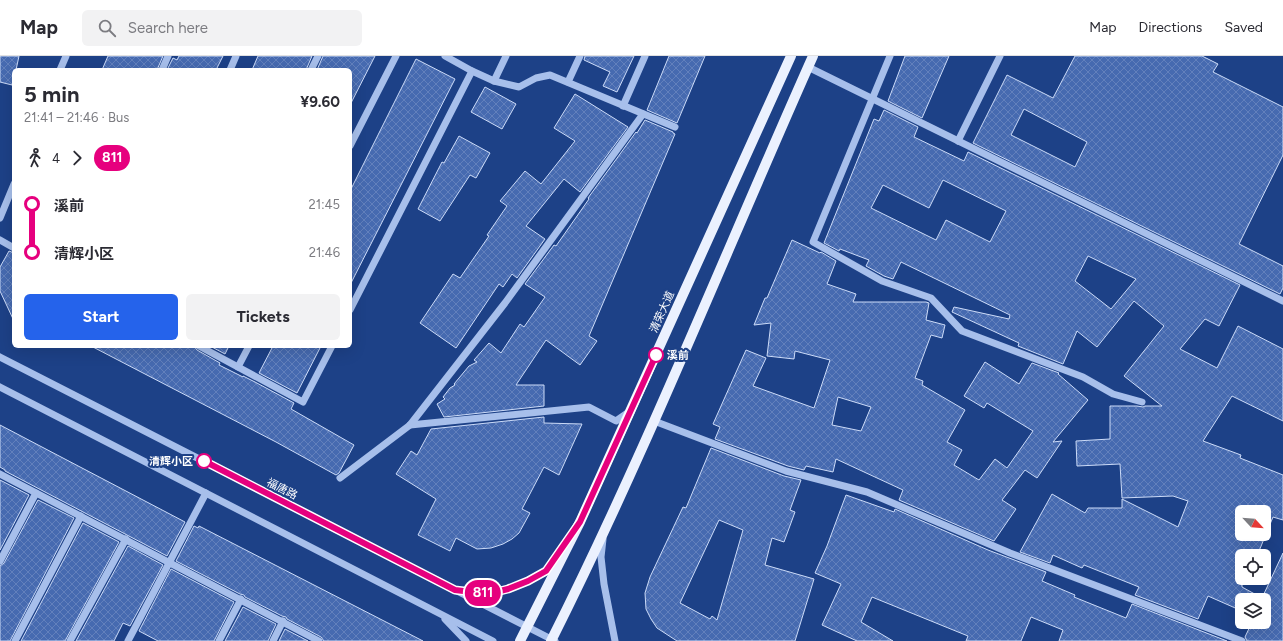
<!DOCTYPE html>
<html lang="en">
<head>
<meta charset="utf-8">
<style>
  body { margin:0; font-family:Figtree,"Noto Sans SC",sans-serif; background:#f2f2f3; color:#2b2b33; height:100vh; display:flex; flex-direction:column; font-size:15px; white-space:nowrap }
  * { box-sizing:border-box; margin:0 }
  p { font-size:13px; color:#7c7c81 }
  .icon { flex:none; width:22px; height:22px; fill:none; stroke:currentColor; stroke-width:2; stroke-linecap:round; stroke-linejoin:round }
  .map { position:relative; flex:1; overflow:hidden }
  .sheet { position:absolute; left:12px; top:12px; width:340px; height:280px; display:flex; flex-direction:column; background:#fff; border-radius:6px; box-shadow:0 4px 16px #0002 }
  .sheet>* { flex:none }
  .badge { padding:0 8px; border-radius:13px; font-size:14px; line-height:26px }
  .needle { width:26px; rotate:116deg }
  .buttons { position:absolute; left:1235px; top:449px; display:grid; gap:8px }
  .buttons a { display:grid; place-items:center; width:36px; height:36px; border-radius:6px; background:#fff; box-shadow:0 4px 16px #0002; font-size:20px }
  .map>.badge { position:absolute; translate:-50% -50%; box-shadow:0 0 0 2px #fff }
  .legs { display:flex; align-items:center; gap:6px; height:44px; padding:0 12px; font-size:13px }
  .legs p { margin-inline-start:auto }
  .headline { display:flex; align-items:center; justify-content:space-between; height:68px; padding:0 12px }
  h1 { font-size:22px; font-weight:700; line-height:30px }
  .button { display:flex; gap:8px; margin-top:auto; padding:8px 12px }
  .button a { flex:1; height:46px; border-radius:6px; background:#2563eb; color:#fff; font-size:16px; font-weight:700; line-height:46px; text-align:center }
  .button a+a { background:#f2f2f3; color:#2b2b33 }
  ul { padding:0 12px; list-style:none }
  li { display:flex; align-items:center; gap:14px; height:48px; font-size:15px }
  li i { display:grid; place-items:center; width:6px; height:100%; margin:0 5px; background:currentColor }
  li i::after { content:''; width:10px; height:10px; margin:-5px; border:3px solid; border-radius:50%; background:#fff }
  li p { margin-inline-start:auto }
  li:first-child i { background:linear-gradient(#0000 50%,currentColor 0) }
  li:last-child i { background:linear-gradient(currentColor 50%,#0000 0) }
  header { display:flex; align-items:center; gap:24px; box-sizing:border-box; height:56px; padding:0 20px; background:#fff; border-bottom:1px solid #e1e1e2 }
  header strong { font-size:19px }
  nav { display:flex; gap:22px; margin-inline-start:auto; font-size:14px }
  .search { width:280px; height:36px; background:#f2f2f3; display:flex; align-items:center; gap:10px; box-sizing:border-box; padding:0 14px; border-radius:6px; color:#7c7c81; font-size:15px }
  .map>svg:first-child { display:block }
  .building { fill:url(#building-cross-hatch); stroke:#ccdbf8; fill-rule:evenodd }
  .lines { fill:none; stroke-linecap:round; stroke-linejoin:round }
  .minor { stroke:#a7bfeb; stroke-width:7 }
  .major { stroke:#ebf1fe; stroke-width:10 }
  .line-1-casing { stroke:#fff; stroke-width:9 }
  .line-1 { stroke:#e6007e; stroke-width:6 }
  .stop-1-dot { fill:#fff; stroke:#e6007e; stroke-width:2 }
  .labels { text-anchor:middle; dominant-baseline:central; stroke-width:4; stroke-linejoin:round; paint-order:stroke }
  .street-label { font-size:11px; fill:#fff; stroke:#1d4187 }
  .stop-label { font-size:11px; font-weight:bold; fill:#fff; stroke:#1d4187; text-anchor:start }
</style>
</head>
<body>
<header>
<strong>Map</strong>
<div class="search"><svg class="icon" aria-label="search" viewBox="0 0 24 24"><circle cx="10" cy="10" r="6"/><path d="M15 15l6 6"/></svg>Search here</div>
<nav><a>Map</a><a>Directions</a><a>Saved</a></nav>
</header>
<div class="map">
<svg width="1283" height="585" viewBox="0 0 1283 585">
  <defs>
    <pattern id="building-cross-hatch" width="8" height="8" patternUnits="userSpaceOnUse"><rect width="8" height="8" fill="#466ab0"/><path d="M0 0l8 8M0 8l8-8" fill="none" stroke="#6280bc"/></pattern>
  </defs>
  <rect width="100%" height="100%" fill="#1d4187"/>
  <g class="building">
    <polygon points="0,0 19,0 16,14 14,14 14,21 12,29 0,26"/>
    <polygon points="108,0 163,0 157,14 102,14"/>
    <polygon points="179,0 223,0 216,14 167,14 173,2 177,4"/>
    <polygon points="258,0 312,0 306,14 252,14"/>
    <polygon points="323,0 375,0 350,49 350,14 317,14"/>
    <polygon points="585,0 634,0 617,36 603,30 610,16 584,4"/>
    <polygon points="669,0 705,0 677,67 647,54"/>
    <polygon points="905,0 949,0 922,62 888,45"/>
    <path d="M1075 0H1202L1218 8 1213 16 1283 51V99L1239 188 1283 210V232L1280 238 973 87 1007 19 1053 42ZM1024 53 1087 86 1075 111 1011 79Z"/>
    <polygon points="416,3 455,23 350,229 350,135"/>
    <polygon points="485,31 516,48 502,73 471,56"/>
    <polygon points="575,38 628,71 580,136 564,123 526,170 545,183 517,222 512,218 503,231 499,228 456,292 420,267 453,218 460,222 489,180 487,179 507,150 500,145 525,115 541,128 575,85 554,72"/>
    <path d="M884 54 918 71 914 81 964 105 968 96 1240 229 1219 270 1205 263 1180 293 1217 312 1238 270 1283 293V365L1232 340 1203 385 1241 399 1240 402 1283 419V464L1273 461 1257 500H1242V531L1262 542 1283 497V585H1247L1245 581 1252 566H1264V544H1242V555L1208 540 1198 563 1135 539 1139 531 1084 509 1082 512 1053 499 1050 507 1020 496 1052 438 1085 457 1088 452H1122V443L1178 471 1188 445 1173 440 1122 442 1120 408 1077 410 1076 385 1110 383V350H1137L1143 351 1145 350H1162L1124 320 1164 270 1134 245 1097 291 1077 275 1063 308 1018 290 1019 287 952 256 954 251 1009 263 1010 259 901 206 893 223 884 220 866 210 869 204 840 193 839 195 824 187 874 63 879 65ZM943 124 1006 155 990 186 946 164 936 184 871 152 883 129 929 152ZM1088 200 1136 223 1111 253 1075 225ZM1242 456H1264V478H1242Z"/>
    <polygon points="645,64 673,76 673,77 675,78 589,280 597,285 580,309 546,284 516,329 544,329 544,350 444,361 437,348 445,343 443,341 450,332 455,329 454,328 469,310 477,306 474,304 489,287 501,297 520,268 524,271 545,241 525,228 554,189 556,190 589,143 588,142 636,76 637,77"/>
    <polygon points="459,80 490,97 476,122 470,119 440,165 418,153 442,106 444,107"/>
    <path d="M792 184 820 197 821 196 836 205 827 228 856 238 853 246H926L929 247 926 264 945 269 942 282 931 279 915 322 923 325 922 329 965 354 947 386 962 394 954 409 979 424 995 403 1007 412 1033 375 987 347 984 352 964 340 985 306 1019 328 1032 307 1059 317 1058 318 1088 344 1053 386 1062 385 1037 422 1025 414 1002 444 1016 453 994 485 899 444 903 434 836 403 833 416 806 410 804 414 788 410 715 383 720 371 713 368 746 294 766 302 753 330 814 352 830 304 795 295 794 303 767 300 771 267 754 269 765 242H767ZM838 341 871 351 861 375 832 369Z"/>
    <polygon points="9,195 14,197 14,265 0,235 0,211"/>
    <polygon points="91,290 194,290 197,294 220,307 219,309 243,321 243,320 255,326 294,347 291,353 354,389 339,417 336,419 276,386"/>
    <polygon points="210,290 229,290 225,298"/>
    <polygon points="273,290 321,290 297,337 259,317"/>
    <polygon points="544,361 544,367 582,368 559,419 544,411 522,453 530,457 519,477 512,483 503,488 491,492 477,493 456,482 450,495 418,479 436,443 396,418 411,395 417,399 431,373"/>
    <polygon points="0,369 185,466 167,500 5,415 5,414 0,411"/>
    <path d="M711 392 784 420 801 424 790 454 795 456 784 486 772 482 765 509 814 523 795 585H677L657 572 651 563 646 553 645 537 650 521 683 451 686 452ZM719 464 743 474 717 564 712 560 710 563 680 547Z"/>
    <polygon points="0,424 29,439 0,494"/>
    <polygon points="846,439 894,456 895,453 988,494 1046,516 1042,525 1075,539 1074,541 1126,562 1132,548 1227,585 1059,585 1063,574 1031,561 1021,585 966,585 968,580 872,541 861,566 893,585 857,585 822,569 841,528 815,517 827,490"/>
    <polygon points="38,444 74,462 10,585 0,585 0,510 4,507"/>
    <polygon points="83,467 119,486 65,585 21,585"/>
    <polygon points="194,470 198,472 199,470 423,585 324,585 321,581 287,563 286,561 282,560 245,541 244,539 240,538 176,505"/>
    <polygon points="128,490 163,509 130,570 123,567 114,585 76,585"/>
    <polygon points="171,513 234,546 214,585 158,585 139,575"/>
    <polygon points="243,551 276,568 268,585 225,585"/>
    <polygon points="285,573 308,585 279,585"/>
  </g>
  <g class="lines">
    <g class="minor">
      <polyline points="445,0 472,15 494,25 519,31 536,22 550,19 675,71"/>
      <polyline points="890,0 813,186 882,225 931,242 962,275 1083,321 1113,338 1142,346"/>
      <polyline points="808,11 1283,245"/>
      <polyline points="60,14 66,0"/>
      <polyline points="162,14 168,0"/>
      <polyline points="230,14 236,0"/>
      <polyline points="311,14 318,0"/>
      <polyline points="494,25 506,0"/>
      <polyline points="568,26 580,0"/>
      <polyline points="623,50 645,0"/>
      <polyline points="958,85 1000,0"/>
      <polyline points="350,90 396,0"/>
      <polyline points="0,162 14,128"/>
      <polyline points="0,184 14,192"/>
      <polyline points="350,254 472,15"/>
      <polyline points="199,290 303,346 332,290"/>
      <polyline points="0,301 555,585"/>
      <polyline points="238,311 249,290"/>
      <polyline points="0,331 493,585"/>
      <polyline points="654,365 786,415 867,436 1010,497 1242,585"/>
      <polyline points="410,369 589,351 616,365 629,356"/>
      <polyline points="0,418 319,585"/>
      <polyline points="340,422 410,369 505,247 643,58"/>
      <polyline points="603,483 601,501 604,528 615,585"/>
      <polyline points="0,505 36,437"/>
      <polyline points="461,535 488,538 508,533 528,525 546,515 565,487"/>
      <polyline points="445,563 466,585"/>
      <polyline points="15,585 81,460"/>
      <polyline points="70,585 126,483"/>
      <polyline points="128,585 206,437"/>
      <polyline points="219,585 241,543"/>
      <polyline points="273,585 283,565"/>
    </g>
    <g class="major">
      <polyline points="520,585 580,466 791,0"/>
      <path d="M551 585C647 394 726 195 813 0"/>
    </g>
  </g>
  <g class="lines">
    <defs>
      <polyline id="line-1" points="204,405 455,534 488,538 508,533 528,525 546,515 580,466 656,299"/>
    </defs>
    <use href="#line-1" class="line-1-casing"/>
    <use href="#line-1" class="line-1"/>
  </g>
  <g class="stop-1-dot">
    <circle cx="656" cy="299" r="7"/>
    <circle cx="204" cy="405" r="7"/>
  </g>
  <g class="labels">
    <g class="street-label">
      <text transform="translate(662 256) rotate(-66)">清荣大道</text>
      <text transform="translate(282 433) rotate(27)">福唐路</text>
    </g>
    <g class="stop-label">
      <text x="667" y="299">溪前</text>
      <text x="193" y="405" text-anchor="end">清辉小区</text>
    </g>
  </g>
</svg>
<div class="buttons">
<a><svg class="needle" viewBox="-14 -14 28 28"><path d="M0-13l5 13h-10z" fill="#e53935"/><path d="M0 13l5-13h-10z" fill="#7c7c81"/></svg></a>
<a><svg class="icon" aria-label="locate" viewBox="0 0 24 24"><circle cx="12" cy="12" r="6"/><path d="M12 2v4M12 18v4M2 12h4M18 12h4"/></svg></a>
<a><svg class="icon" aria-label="layers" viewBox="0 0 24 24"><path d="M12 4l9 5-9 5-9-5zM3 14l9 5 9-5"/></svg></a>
</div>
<b class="badge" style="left:483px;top:537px;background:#e6007e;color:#fff">811</b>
<section class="sheet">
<div class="headline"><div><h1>5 min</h1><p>21:41 – 21:46 · Bus</p></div><b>¥9.60</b></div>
<div class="legs"><svg class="icon" aria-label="walk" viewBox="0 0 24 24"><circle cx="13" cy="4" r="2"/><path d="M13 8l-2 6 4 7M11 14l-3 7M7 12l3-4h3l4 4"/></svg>4<svg class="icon" aria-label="forward" viewBox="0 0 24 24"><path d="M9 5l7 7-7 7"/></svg><b class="badge" style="background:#e6007e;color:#fff">811</b></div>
<ul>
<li><i style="color:#e6007e"></i><b>溪前</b><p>21:45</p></li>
<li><i style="color:#e6007e"></i><b>清辉小区</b><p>21:46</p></li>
</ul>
<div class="button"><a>Start</a><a>Tickets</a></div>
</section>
</div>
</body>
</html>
